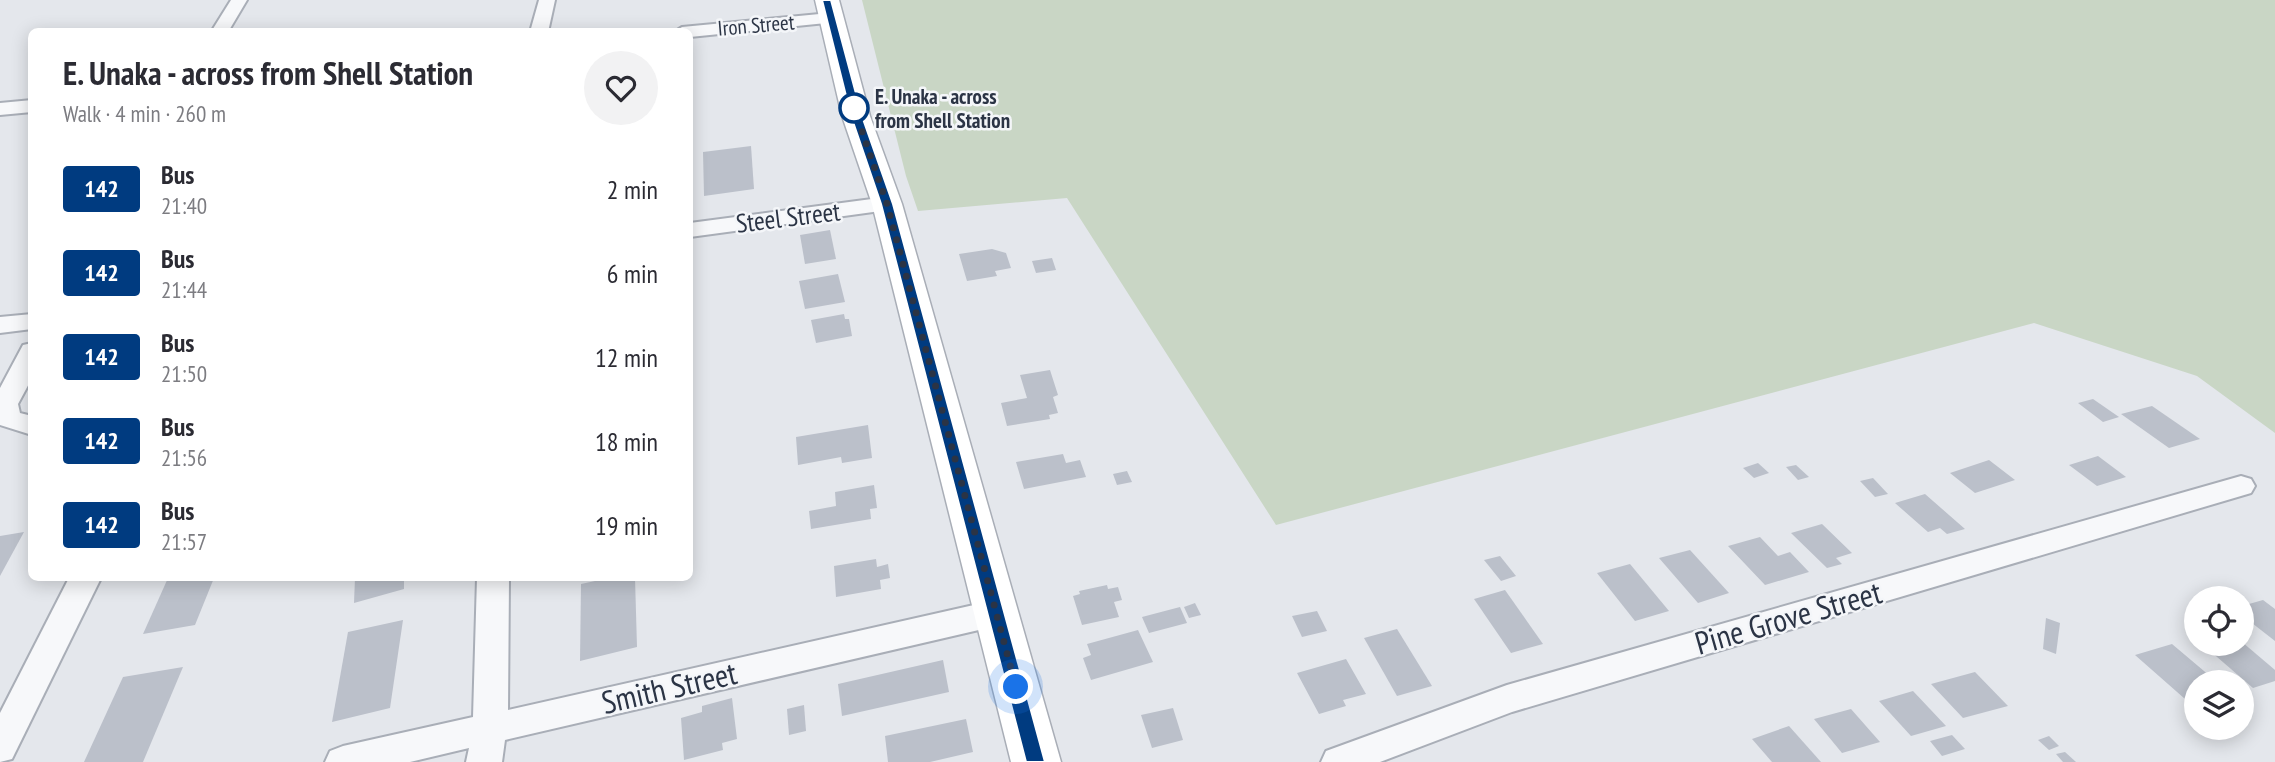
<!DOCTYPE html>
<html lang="en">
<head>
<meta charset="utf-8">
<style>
  body { margin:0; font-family:"PT Sans Narrow",sans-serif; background:#f2f2f3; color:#2b2b33; height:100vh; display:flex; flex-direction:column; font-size:26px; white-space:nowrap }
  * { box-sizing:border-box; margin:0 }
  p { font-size:23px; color:#7c7c81 }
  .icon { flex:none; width:38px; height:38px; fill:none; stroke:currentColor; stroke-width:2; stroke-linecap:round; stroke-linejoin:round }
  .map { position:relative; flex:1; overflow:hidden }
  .drawer { position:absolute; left:28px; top:28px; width:665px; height:553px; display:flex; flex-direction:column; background:#fff; border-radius:10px; box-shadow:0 4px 18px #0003 }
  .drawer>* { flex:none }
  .badge { padding:0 14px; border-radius:5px; font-size:24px; line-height:46px }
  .fabs { position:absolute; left:2184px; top:586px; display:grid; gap:14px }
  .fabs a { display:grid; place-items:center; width:70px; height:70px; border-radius:50%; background:#fff; box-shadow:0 4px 18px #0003; font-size:35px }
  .you { position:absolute; width:35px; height:35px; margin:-18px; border:5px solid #fff; border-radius:50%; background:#1a73e8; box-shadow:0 0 0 10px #1a73e833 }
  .map>.badge { position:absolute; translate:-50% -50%; box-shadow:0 0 0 4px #fff }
  .round { display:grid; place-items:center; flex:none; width:74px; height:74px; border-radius:37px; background:#f2f2f3 }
  .headline { display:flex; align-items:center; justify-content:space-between; height:119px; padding:0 35px }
  h1 { font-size:33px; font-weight:700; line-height:52px }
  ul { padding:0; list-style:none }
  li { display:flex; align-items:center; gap:21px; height:84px; padding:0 35px }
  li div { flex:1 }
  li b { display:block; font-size:26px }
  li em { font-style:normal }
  li .badge { min-width:77px; font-weight:700; text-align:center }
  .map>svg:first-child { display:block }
  .green { fill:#c9d6c5 }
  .building { fill:#bbc0ca }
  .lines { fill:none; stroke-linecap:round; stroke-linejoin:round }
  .street-casing { stroke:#a9aeb7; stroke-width:4 }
  .secondary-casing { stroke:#a9aeb7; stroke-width:3 }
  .street { fill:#f7f8fa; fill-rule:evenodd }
  .secondary { fill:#fff; fill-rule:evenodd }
  .line { fill:#003b80; stroke:#fff; stroke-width:2 }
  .walk { stroke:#2b3445; stroke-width:7; stroke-dasharray:0 12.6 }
  .stop-dot { fill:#fff; stroke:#003b80; stroke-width:3.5 }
  .labels { text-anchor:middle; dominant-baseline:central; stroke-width:5; stroke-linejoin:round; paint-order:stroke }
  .far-street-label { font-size:21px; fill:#2b3445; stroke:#f4f6f9 }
  .far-stop-label { font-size:21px; font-weight:bold; fill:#2b3445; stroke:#f4f6f9; text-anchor:start }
  .street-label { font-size:26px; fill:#2b3445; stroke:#f4f6f9 }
  .near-street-label { font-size:32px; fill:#2b3445; stroke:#f4f6f9 }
</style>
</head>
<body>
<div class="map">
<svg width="2275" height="762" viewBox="0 0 2275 762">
  <rect width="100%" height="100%" fill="#e4e7ec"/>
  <polygon class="green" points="862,0 2275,0 2275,433 2197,376 2034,323 1276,525 1067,198 918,211 906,176"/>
  <g class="building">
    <polygon points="751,146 754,189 704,196 703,152"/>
    <polygon points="830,230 836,259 805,264 800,235"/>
    <polygon points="992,249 1006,253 1011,268 995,271 997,276 967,281 959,254"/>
    <polygon points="1052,258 1056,270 1036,273 1032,261"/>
    <polygon points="838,274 845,302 805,309 799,281"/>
    <polygon points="844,314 845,319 849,319 852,336 816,343 811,320"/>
    <polygon points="1050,370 1058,395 1053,397 1058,413 1049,415 1050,419 1007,426 1001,403 1027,398 1020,375"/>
    <polygon points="2093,399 2119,417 2103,422 2078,403"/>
    <polygon points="2152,406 2200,439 2169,448 2121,414"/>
    <polygon points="868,425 872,458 842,463 841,457 798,465 796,437"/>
    <polygon points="1063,454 1066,463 1080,460 1086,477 1024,489 1016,462"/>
    <polygon points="2098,456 2126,477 2097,486 2069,465"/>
    <polygon points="1989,460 2015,480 1975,493 1950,473"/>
    <polygon points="1758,463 1769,473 1754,478 1743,468"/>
    <polygon points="1796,465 1809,477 1798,480 1786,467"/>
    <polygon points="1127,471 1132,482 1117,485 1113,474"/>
    <polygon points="1873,478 1888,494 1875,497 1860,481"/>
    <polygon points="874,485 877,508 870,509 871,519 811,529 809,511 836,506 835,492"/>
    <polygon points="1925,494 1965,529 1947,534 1940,528 1928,532 1895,503"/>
    <polygon points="1822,524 1852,553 1836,558 1842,564 1827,568 1791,533"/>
    <polygon points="24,532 0,576 0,536"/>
    <polygon points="1760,537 1778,556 1790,552 1809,572 1765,585 1728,546"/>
    <polygon points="1690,550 1729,593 1698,603 1659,558"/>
    <polygon points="1500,556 1516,576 1501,581 1484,560"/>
    <polygon points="876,559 877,567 888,564 890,578 880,580 881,589 836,597 834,566"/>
    <polygon points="1630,564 1669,611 1635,621 1597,573"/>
    <polygon points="168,578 214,578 195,625 143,634"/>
    <polygon points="355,578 404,578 404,589 354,603"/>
    <polygon points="609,578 635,578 637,647 580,661 581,584"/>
    <polygon points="1107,585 1108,589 1118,587 1122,600 1114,602 1119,617 1082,625 1073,596 1080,594 1079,591"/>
    <polygon points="1505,590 1543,644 1511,653 1474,599"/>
    <polygon points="2263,600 2275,609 2275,641 2243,616 2251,613 2242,606"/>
    <polygon points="1195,603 1201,615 1189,618 1184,607"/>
    <polygon points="1180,607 1187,623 1149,633 1142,617"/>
    <polygon points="1317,611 1327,631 1302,637 1292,616"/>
    <polygon points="2046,618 2060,623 2056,654 2043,649"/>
    <polygon points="403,620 390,708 332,722 348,632"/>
    <polygon points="1397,629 1432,686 1397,696 1364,638"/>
    <polygon points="1138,630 1153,662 1091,680 1083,658 1091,655 1087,644"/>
    <polygon points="2242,642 2275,670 2275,681 2253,688 2202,644"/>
    <polygon points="2172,644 2217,682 2196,682 2196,705 2193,706 2135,655"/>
    <polygon points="1346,659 1366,694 1343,700 1346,706 1319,714 1297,673"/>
    <polygon points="943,660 949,692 842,716 838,684"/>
    <polygon points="183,667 143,762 84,762 123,677"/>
    <polygon points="1975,672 2008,706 1963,718 1931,684"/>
    <polygon points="1913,691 1946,726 1911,736 1879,701"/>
    <polygon points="732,698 737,739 722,743 723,750 684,760 681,718 702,712 702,706"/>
    <polygon points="804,705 806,731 789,735 787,709"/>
    <polygon points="1173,708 1183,740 1152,748 1141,715"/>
    <polygon points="1851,709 1880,742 1842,753 1814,719"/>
    <polygon points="966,719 973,752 930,762 888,762 885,736"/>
    <polygon points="1789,726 1821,762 1772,762 1752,739"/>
    <polygon points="1952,735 1965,749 1942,756 1930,741"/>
    <polygon points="2049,736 2059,746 2049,750 2038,740"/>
    <polygon points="2065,752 2076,762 2063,762 2056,754"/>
  </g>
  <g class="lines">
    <defs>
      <g id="street">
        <polygon points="231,0 247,0 228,32 211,32"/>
        <polygon points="539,0 555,0 548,32 530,32"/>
        <polygon points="830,13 839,18 836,22 690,37 690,32 674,32 682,27"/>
        <polygon points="32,100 32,112 0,115 0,103"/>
        <polygon points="887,197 895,199 898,204 895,209 690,237 690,223"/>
        <polygon points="32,314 32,329 0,333 0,317"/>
        <polygon points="32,343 32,378 18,404 20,413 32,416 32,435 0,425 0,388 23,345"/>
        <polygon points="2241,476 2251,479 2255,486 2251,493 1512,712 1380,762 1321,762 1326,751 1507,685"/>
        <polygon points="69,578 101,578 12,759 0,762 0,713"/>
        <polygon points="477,578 509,578 508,710 996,600 1007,604 1012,613 1007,622 996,626 505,740 502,762 466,762 469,748 410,762 325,762 330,751 343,746 473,717"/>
      </g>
      <polygon id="secondary" points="815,0 839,0 870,116 902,204 1061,762 1011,762 872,204 842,116"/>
    </defs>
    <use href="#street" class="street-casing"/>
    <use href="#secondary" class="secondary-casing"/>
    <use href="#street" class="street"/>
    <use href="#secondary" class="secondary"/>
  </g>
  <polygon class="line" points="822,0 831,0 862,116 893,204 1045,762 1026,762 881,204 851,116"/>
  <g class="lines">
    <polyline class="walk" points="854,108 887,204 1016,687"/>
  </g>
  <circle class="stop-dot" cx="854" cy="108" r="14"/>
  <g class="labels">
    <g class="far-street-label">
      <text transform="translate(756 25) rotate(-5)">Iron Street</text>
    </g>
    <g class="far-stop-label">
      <text x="875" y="96">E. Unaka - across<tspan x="875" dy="24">from Shell Station</tspan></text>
    </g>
    <g class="street-label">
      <text transform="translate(788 217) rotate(-7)">Steel Street</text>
    </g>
    <g class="near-street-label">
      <text transform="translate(1788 617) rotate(-16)">Pine Grove Street</text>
      <text transform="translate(669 687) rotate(-13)">Smith Street</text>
    </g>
  </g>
</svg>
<div class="fabs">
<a><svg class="icon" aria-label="locate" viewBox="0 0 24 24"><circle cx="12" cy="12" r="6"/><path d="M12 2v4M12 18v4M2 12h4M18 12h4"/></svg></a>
<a><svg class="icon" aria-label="layers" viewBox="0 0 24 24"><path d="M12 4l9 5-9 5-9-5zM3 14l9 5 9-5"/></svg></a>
</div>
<div class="you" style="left:1016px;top:687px"></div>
<section class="drawer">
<div class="headline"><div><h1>E. Unaka - across from Shell Station</h1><p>Walk · 4 min · 260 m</p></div><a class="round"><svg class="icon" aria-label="heart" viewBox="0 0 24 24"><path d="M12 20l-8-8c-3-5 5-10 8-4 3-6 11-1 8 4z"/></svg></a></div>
<ul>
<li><span class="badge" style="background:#003b80;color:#fff">142</span><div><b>Bus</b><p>21:40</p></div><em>2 min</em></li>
<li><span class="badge" style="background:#003b80;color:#fff">142</span><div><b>Bus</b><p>21:44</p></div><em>6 min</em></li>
<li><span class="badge" style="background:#003b80;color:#fff">142</span><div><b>Bus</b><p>21:50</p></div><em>12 min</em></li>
<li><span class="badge" style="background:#003b80;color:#fff">142</span><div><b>Bus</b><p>21:56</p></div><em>18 min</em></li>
<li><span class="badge" style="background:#003b80;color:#fff">142</span><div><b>Bus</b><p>21:57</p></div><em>19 min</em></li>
</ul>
</section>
</div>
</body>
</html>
